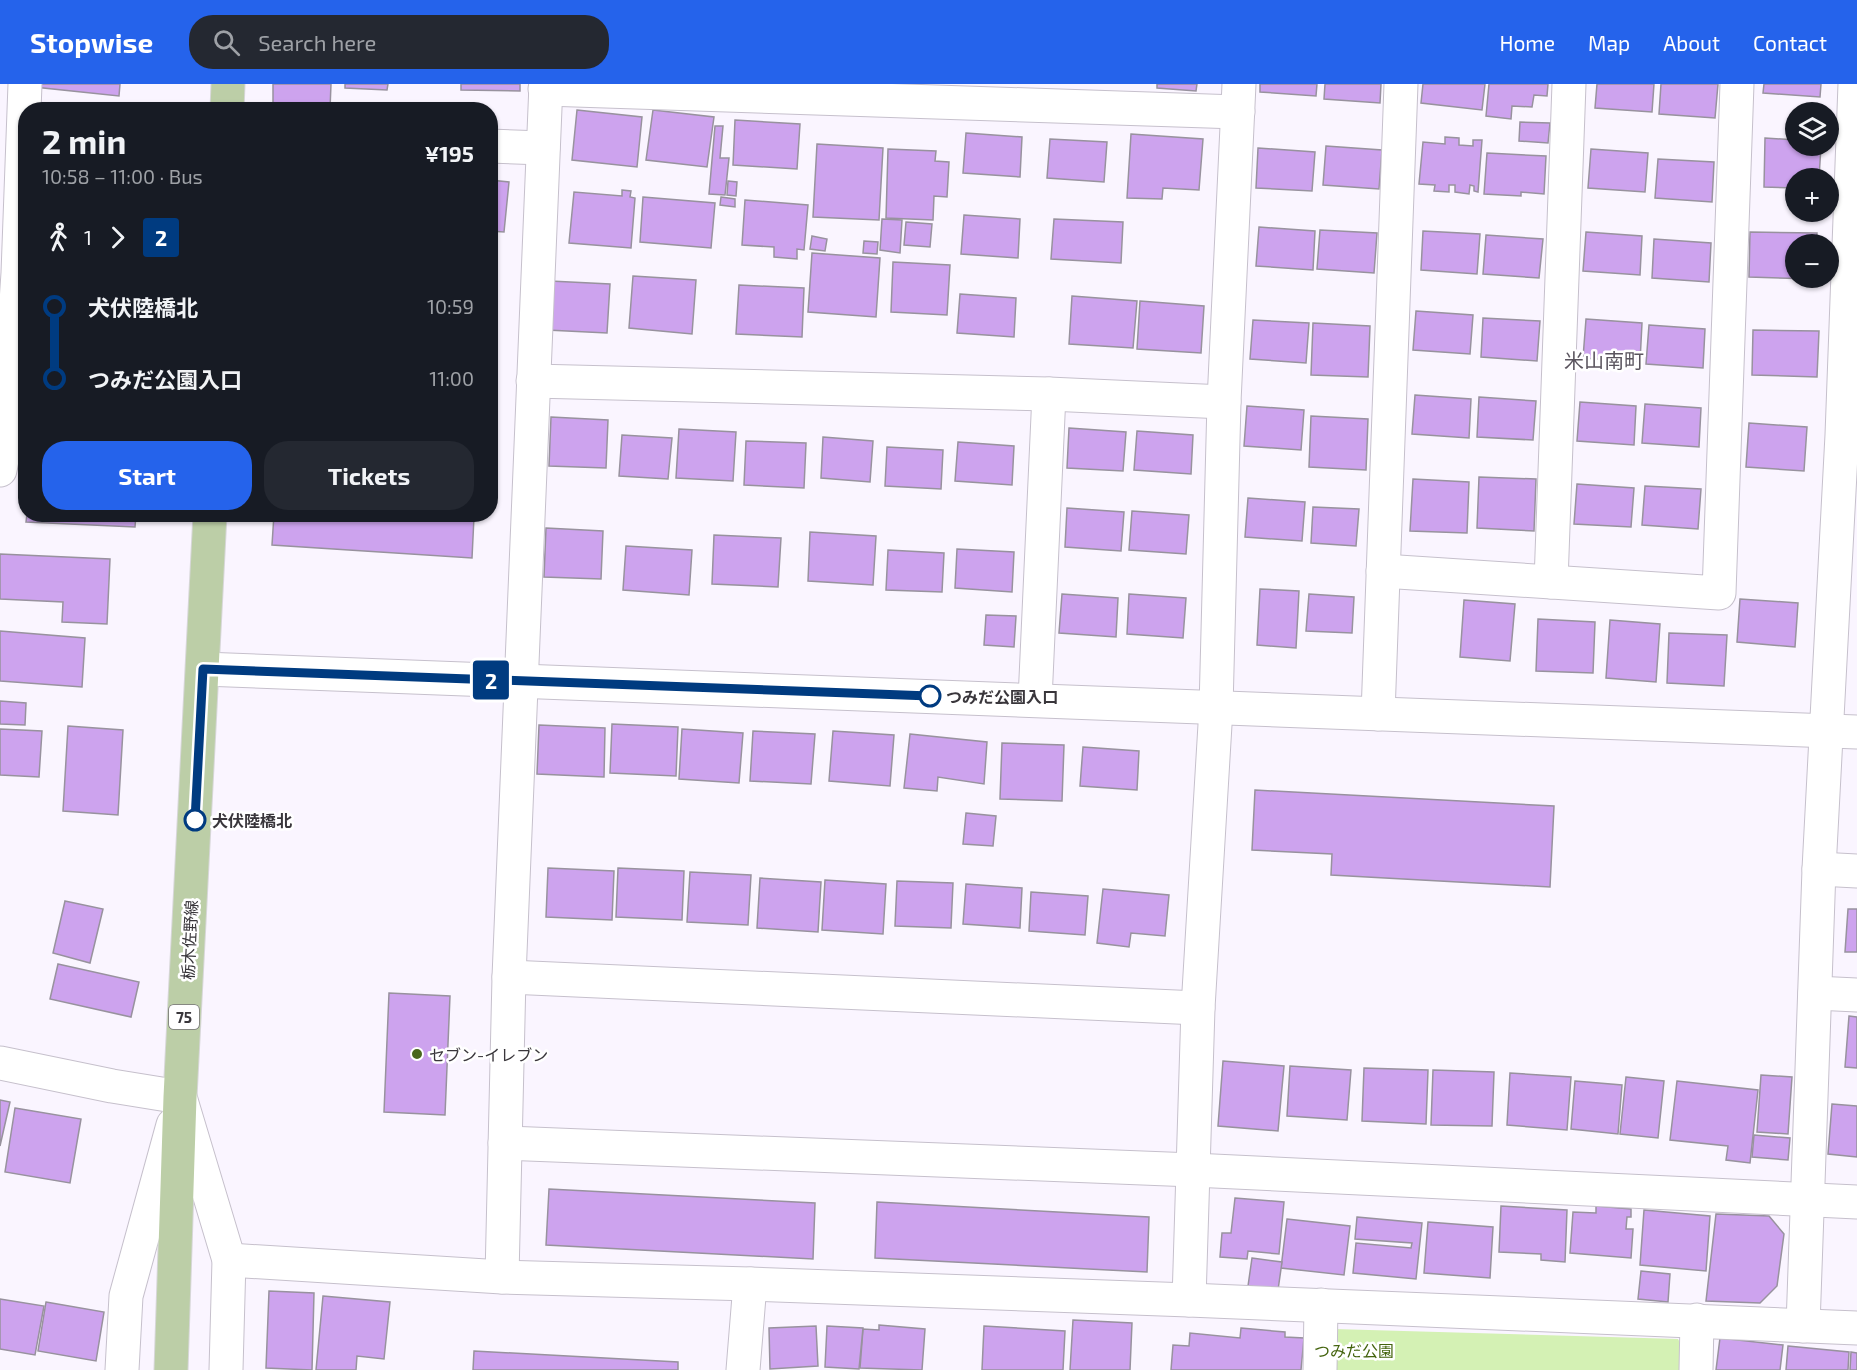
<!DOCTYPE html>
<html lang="en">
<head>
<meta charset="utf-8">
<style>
  body { margin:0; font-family:"Exo 2","Noto Sans JP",sans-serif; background:#242831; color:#f1f3f6; height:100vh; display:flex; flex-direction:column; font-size:22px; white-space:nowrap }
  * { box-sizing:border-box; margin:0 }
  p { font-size:20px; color:#9ea1a6 }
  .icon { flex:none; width:33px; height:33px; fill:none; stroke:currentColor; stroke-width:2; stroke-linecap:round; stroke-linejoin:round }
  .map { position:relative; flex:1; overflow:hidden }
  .drawer { position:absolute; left:18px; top:18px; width:480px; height:420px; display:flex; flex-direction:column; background:#171b24; border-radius:24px; box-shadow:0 2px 4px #0004 }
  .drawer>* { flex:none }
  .badge { padding:0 12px; border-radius:4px; font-size:21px; line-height:39px }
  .tools { position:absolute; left:1785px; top:18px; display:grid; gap:12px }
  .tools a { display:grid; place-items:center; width:54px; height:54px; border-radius:50%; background:#171b24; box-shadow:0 2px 4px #0004; font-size:30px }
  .map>.badge { position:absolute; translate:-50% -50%; box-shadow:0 0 0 3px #fff }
  .legs { display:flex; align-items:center; gap:9px; height:66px; padding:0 24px; font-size:20px }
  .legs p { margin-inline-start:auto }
  .overview { display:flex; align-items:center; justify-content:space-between; height:102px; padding:0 24px }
  h1 { font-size:33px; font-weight:700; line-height:45px }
  .action { display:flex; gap:12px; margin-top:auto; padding:12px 24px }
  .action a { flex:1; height:69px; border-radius:24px; background:#2563eb; color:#fff; font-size:24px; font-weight:700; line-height:69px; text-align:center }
  .action a+a { background:#242831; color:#f1f3f6 }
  ul { padding:0 24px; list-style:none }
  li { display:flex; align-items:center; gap:21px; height:72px; font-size:22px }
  li i { display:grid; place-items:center; width:9px; height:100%; margin:0 8px; background:currentColor }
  li i::after { content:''; width:15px; height:15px; margin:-8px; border:4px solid; border-radius:50%; background:#171b24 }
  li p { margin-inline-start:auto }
  li:first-child i { background:linear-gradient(#0000 50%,currentColor 0) }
  li:last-child i { background:linear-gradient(currentColor 50%,#0000 0) }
  header { display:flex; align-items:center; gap:36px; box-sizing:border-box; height:84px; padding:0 30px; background:#2563eb; color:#fff }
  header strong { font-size:28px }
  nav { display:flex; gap:33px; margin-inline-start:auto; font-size:21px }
  .search { width:420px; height:54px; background:#242831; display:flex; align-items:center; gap:15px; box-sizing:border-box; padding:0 21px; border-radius:24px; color:#9ea1a6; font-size:22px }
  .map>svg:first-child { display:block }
  .green { fill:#d4f1b4 }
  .building { fill:#cda3ee; stroke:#98929e; stroke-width:1.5 }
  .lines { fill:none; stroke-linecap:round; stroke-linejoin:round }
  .minor-casing { stroke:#c6c0cc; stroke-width:35 }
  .major-casing { stroke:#d7d7d8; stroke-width:35 }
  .minor { stroke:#fff; stroke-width:33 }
  .major { stroke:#bccea7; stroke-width:33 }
  .line-1-casing { stroke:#fff; stroke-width:14 }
  .line-1 { stroke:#003b80; stroke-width:9 }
  .stop-1-dot { fill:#fff; stroke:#003b80; stroke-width:3 }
  .poi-dot { fill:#49671c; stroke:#fff; stroke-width:2 }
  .labels { text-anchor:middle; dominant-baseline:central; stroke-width:5; stroke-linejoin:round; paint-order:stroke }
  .shield { fill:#fff; stroke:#747276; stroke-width:1.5 }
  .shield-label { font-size:15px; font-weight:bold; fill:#39363b }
  .stop-label { font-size:16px; font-weight:bold; fill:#39363b; stroke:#fff; text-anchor:start }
  .street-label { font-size:16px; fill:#39363b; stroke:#fff }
  .poi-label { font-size:16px; fill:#39363b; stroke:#fff; text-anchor:start }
  .park-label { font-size:16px; fill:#43630d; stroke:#fff }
  .quarter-label { font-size:20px; fill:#5a545e; stroke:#fff }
</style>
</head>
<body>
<header>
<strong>Stopwise</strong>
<div class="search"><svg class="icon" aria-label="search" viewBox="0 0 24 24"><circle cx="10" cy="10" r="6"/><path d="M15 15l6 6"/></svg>Search here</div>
<nav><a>Home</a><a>Map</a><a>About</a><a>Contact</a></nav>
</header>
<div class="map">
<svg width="1857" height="1286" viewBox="0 0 1857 1286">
  <rect width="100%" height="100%" fill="#faf5ff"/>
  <polygon class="green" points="1334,1245 1678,1255 1685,1268 1685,1286 1333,1286"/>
  <g class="building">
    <polygon points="34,0 120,0 119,12 34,3"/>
    <polygon points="273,0 331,0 330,25 273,25"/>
    <polygon points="345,0 388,0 387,6 345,4"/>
    <polygon points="461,0 520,0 520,7 461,6"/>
    <polygon points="1157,0 1197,0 1196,7 1157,4"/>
    <polygon points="1260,0 1317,0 1316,12 1260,8"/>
    <polygon points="1325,0 1381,0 1380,19 1324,15"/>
    <polygon points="1423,0 1485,0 1482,26 1421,19"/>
    <polygon points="1489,0 1548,0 1547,12 1534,11 1532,23 1512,22 1511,35 1486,32"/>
    <polygon points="1597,0 1654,0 1652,28 1595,24"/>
    <polygon points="1661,0 1718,0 1715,34 1659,30"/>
    <polygon points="1764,0 1821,0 1820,13 1763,9"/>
    <polygon points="577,26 642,33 637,83 572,76"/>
    <polygon points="653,26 714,33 707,83 646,76"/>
    <polygon points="735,36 800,40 797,85 733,81"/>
    <polygon points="1520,38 1550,39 1548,59 1519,57"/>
    <polygon points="715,42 723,42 720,74 729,74 725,111 709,110"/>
    <polygon points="966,49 1022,53 1020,93 963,89"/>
    <polygon points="1131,50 1203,55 1199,106 1163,104 1162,115 1127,114"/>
    <polygon points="1445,53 1459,54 1459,61 1473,62 1473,56 1482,56 1478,108 1474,107 1474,102 1470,101 1469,110 1455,108 1455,101 1449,101 1449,108 1434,107 1435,101 1419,100 1423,58 1445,60"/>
    <polygon points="1765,54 1796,56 1796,62 1821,62 1819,94 1796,94 1796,104 1764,103"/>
    <polygon points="1050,55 1107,58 1104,98 1047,94"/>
    <polygon points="817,60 883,64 879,136 813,133"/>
    <polygon points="1326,62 1382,66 1379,105 1323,101"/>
    <polygon points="1258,64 1315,68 1312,107 1256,104"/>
    <polygon points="888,65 936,67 935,77 949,78 947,113 934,112 933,136 886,134"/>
    <polygon points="1591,65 1648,69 1645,108 1588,104"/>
    <polygon points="1487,69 1546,72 1544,110 1521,108 1521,112 1484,110"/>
    <polygon points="1658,75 1714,78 1712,118 1655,114"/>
    <polygon points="490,96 509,98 504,148 490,147"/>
    <polygon points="728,97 737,98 736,112 727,111"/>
    <polygon points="622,106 631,107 630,113 635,114 631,164 569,159 574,108 622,112"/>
    <polygon points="643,113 715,119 711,164 640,158"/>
    <polygon points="721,113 735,115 735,123 720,121"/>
    <polygon points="745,116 808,121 804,166 797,165 797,175 774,173 774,163 742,161"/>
    <polygon points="964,131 1020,135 1018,174 961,170"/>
    <polygon points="882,135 902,136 900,169 880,166"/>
    <polygon points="1054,135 1123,138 1121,179 1051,175"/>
    <polygon points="906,138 932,140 930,163 904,161"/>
    <polygon points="1259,143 1315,147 1313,186 1256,182"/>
    <polygon points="1320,146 1377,149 1374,189 1317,185"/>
    <polygon points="1423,147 1480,150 1477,190 1421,186"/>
    <polygon points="1586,148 1642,152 1640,191 1583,187"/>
    <polygon points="1750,148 1817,149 1816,160 1796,160 1796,194 1815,194 1815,195 1749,193"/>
    <polygon points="1486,151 1543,155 1539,194 1483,190"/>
    <polygon points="812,152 827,155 825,167 810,165"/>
    <polygon points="1654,155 1711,159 1709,198 1652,194"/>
    <polygon points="864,157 878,158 877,170 863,169"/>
    <polygon points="812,169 880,174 876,233 808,228"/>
    <polygon points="893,178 950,181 947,231 891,228"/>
    <polygon points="633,192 696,196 692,250 629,244"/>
    <polygon points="550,197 610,200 607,249 547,246"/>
    <polygon points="739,201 804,204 802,253 736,250"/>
    <polygon points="960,210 1016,214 1014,253 957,249"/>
    <polygon points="1072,212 1137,217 1133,264 1069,260"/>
    <polygon points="1140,217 1204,222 1201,269 1137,265"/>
    <polygon points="1416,227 1473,231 1470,270 1413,266"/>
    <polygon points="1483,234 1540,237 1537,277 1481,273"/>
    <polygon points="1586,235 1642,239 1640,278 1583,274"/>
    <polygon points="1253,236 1309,239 1306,279 1250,275"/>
    <polygon points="1313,239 1370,242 1368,293 1311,291"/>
    <polygon points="1649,241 1705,245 1703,284 1646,280"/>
    <polygon points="1753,246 1819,247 1817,293 1752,291"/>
    <polygon points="1415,311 1471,315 1469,354 1412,350"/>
    <polygon points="1479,313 1536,317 1533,356 1477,353"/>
    <polygon points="1580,318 1636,322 1634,361 1577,357"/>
    <polygon points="1645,320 1701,324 1699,363 1642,359"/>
    <polygon points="1247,322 1304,326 1301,366 1244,362"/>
    <polygon points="1311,332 1368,335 1366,386 1309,383"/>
    <polygon points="551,333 608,336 606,384 549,382"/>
    <polygon points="1749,339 1807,343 1804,387 1746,383"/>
    <polygon points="1069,344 1126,348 1123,387 1067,384"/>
    <polygon points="679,345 736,348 733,397 676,394"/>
    <polygon points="1137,347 1193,351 1191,390 1134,386"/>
    <polygon points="622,351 672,354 668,395 619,392"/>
    <polygon points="823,353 873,357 870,398 821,394"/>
    <polygon points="746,357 806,359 804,404 744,401"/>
    <polygon points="958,358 1014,362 1012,401 955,397"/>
    <polygon points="887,363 943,366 941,405 885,402"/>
    <polygon points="1479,393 1536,395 1534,447 1477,444"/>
    <polygon points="1413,395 1469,398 1467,449 1410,447"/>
    <polygon points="1577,400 1634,404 1631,443 1574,440"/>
    <polygon points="1645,402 1701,405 1698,445 1642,441"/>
    <polygon points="1248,414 1305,418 1302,457 1245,453"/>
    <polygon points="1313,423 1359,425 1356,462 1311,459"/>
    <polygon points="1067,424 1124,428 1121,467 1065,463"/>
    <polygon points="1132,427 1189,431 1186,470 1129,466"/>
    <polygon points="27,430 136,430 135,443 26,438"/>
    <polygon points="274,430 437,430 474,433 472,474 272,461"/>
    <polygon points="546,444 603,447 601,495 544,493"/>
    <polygon points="810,448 876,452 873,501 808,497"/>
    <polygon points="714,451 781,454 778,503 712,500"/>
    <polygon points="626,462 692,466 689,511 623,506"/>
    <polygon points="957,465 1014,468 1012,508 955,504"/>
    <polygon points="888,466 944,469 942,508 886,506"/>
    <polygon points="0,470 110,475 107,540 62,538 63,518 0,515"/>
    <polygon points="1260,505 1299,507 1296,564 1257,561"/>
    <polygon points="1062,510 1118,514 1116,553 1059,549"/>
    <polygon points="1129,510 1186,514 1183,554 1127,550"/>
    <polygon points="1309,510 1354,513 1352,549 1306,547"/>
    <polygon points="1740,515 1798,519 1795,563 1737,558"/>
    <polygon points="1464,516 1515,520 1510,577 1460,573"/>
    <polygon points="986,531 1016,532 1014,563 984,561"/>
    <polygon points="1538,535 1595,538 1593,589 1536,587"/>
    <polygon points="1610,536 1660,540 1656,598 1606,594"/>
    <polygon points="0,547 85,554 82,603 0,597"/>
    <polygon points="1669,549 1727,551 1724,602 1667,599"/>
    <polygon points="0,617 26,619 25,641 0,640"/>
    <polygon points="612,640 678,643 676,692 610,689"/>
    <polygon points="539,641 605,644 604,693 537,690"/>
    <polygon points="68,642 123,646 118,731 63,727"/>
    <polygon points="0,645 42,647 39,693 0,691"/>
    <polygon points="682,645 743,649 739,699 679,695"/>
    <polygon points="753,647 815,650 811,700 750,697"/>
    <polygon points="833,647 894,651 890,702 829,697"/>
    <polygon points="910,650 987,658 984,700 938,693 937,707 904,704"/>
    <polygon points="1002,659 1064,661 1062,717 1000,715"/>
    <polygon points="1083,663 1139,667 1137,706 1080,702"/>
    <polygon points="1255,706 1554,722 1550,803 1331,791 1332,770 1252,766"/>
    <polygon points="966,729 996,732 993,762 963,760"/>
    <polygon points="548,784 614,787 612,836 546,833"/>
    <polygon points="618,784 684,787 682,836 616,833"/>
    <polygon points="690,788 751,791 748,841 687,838"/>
    <polygon points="760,794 821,798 818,848 757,844"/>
    <polygon points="825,796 886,800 883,850 822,846"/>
    <polygon points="897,797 953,799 951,844 895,842"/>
    <polygon points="966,800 1022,804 1020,844 963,840"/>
    <polygon points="1103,805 1169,811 1165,852 1131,849 1129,863 1097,859"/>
    <polygon points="1031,808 1088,812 1085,851 1029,847"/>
    <polygon points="65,817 103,825 90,879 53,869"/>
    <polygon points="1848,825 1857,825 1857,868 1845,868"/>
    <polygon points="58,880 139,898 131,933 50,915"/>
    <polygon points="389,909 450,912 445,1031 384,1028"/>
    <polygon points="1849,932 1857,933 1857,984 1845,983"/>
    <polygon points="1223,977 1284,982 1278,1047 1218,1042"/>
    <polygon points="1290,982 1351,986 1347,1036 1287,1032"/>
    <polygon points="1364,984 1428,986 1426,1040 1362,1037"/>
    <polygon points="1433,986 1494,988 1492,1042 1431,1041"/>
    <polygon points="1510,989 1571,993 1567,1046 1507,1041"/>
    <polygon points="1761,991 1792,993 1788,1050 1757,1048"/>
    <polygon points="1626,993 1664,997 1658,1054 1620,1050"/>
    <polygon points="1575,997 1622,1001 1618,1050 1571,1045"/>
    <polygon points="1677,997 1758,1006 1750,1079 1726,1076 1728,1062 1670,1056"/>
    <polygon points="0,1016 10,1018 0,1062"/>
    <polygon points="1832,1020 1857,1022 1857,1073 1828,1070"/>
    <polygon points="15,1024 81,1035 70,1099 5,1088"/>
    <polygon points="1754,1051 1790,1054 1788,1076 1752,1073"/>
    <polygon points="549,1105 815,1119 813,1175 546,1161"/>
    <polygon points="1235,1114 1284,1118 1279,1170 1248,1167 1247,1175 1220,1173 1222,1149 1231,1149"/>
    <polygon points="877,1118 1149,1133 1147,1188 875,1174"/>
    <polygon points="1501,1122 1567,1126 1565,1178 1541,1176 1541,1170 1499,1168"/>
    <polygon points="1596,1122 1631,1125 1631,1133 1627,1133 1626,1145 1633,1145 1631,1174 1570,1169 1573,1128 1596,1129"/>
    <polygon points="1644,1126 1710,1132 1706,1187 1640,1181"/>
    <polygon points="1716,1130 1769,1132 1784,1150 1777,1202 1760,1219 1706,1217"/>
    <polygon points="1357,1133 1422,1139 1416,1195 1353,1189 1356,1159 1411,1164 1412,1159 1355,1155"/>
    <polygon points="1287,1135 1350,1142 1344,1191 1281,1184"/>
    <polygon points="1428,1138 1493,1143 1490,1194 1424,1189"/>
    <polygon points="1252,1174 1282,1178 1278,1206 1248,1202"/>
    <polygon points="1641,1187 1670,1190 1668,1218 1638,1215"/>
    <polygon points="269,1207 314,1209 312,1286 266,1284"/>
    <polygon points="323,1212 390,1218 384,1275 357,1272 356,1286 316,1286"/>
    <polygon points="0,1215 44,1222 35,1271 0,1265"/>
    <polygon points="46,1218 104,1228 96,1277 38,1267"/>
    <polygon points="1073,1236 1132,1239 1130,1286 1070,1286"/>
    <polygon points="879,1241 925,1245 922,1286 860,1284 863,1245 879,1246"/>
    <polygon points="816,1242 818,1282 770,1285 769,1244"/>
    <polygon points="827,1242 863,1244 859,1285 825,1283"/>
    <polygon points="984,1242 1065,1247 1063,1286 982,1286"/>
    <polygon points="1241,1244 1285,1248 1285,1253 1304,1254 1301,1286 1171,1286 1173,1261 1189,1262 1190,1249 1240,1254"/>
    <polygon points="1720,1254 1783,1261 1780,1286 1716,1286"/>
    <polygon points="1788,1262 1849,1268 1848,1286 1786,1286"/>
    <polygon points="474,1267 678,1278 678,1286 473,1286"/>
    <polygon points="1851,1268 1857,1269 1857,1286 1850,1286"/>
  </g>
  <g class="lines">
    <defs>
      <g id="minor">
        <polyline points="545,5 1238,28"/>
        <polyline points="490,62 543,64"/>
        <polyline points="533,297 1049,310 1224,318"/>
        <polyline points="0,386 7,350 18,189 25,0"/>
        <polyline points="1383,487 1719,509 1737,0"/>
        <polyline points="1551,498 1569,0"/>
        <polyline points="203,585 1857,648"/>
        <polyline points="1035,616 1049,310"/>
        <polyline points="1378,630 1401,0"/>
        <polyline points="1819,785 1857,787"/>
        <polyline points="509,893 1198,924"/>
        <polyline points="1815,909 1857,911"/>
        <polyline points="0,979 112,1002 180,1013 229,1176 226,1286"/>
        <polyline points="505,1059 1193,1086 1857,1118"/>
        <polyline points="229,1176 502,1193 750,1200 1189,1216 1857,1244"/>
        <polyline points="502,1193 509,893 546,0"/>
        <polyline points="1189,1216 1198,924 1216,624 1224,318 1239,0"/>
        <polyline points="1803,1242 1819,785 1842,351 1855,0"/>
        <polyline points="122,1286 126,1212 173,1041"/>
        <polyline points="743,1286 750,1200"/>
        <polyline points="1320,1286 1321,1221"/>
        <polyline points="1696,1286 1697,1236"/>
      </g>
      <g id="major">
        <polyline points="227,26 228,0"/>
        <polyline points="171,1286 180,1013 210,430"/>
      </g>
    </defs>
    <use href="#minor" class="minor-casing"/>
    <use href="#major" class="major-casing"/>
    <use href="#minor" class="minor"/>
    <use href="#major" class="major"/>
  </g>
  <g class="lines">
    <defs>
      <polyline id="line-1" points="195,736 203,585 930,612"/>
    </defs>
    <use href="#line-1" class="line-1-casing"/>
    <use href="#line-1" class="line-1"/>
  </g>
  <g class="stop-1-dot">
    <circle cx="930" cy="612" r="10"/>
    <circle cx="195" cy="736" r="10"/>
  </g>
  <circle class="poi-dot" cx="417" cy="970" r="6"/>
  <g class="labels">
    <rect class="shield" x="169" y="921" width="30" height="24" rx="4.5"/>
    <g class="shield-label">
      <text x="184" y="933">75</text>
    </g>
    <g class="stop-label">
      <text x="946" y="612">つみだ公園入口</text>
      <text x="212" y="736">犬伏陸橋北</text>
    </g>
    <g class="street-label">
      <text transform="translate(189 856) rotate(-87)">栃木佐野線</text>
    </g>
    <g class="poi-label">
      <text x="429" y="970">セブン-イレブン</text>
    </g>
    <g class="park-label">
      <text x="1354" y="1266">つみだ公園</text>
    </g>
    <g class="quarter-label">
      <text x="1604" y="276">米山南町</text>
    </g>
  </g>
</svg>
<div class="tools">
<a><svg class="icon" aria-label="layers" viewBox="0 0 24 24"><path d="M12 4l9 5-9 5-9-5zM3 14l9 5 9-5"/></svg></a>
<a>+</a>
<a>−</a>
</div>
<b class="badge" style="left:491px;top:596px;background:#003b80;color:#fff">2</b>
<section class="drawer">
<div class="overview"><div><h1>2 min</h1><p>10:58 – 11:00 · Bus</p></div><b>¥195</b></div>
<div class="legs"><svg class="icon" aria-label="walk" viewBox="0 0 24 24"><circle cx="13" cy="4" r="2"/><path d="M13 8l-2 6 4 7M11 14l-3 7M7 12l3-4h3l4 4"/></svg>1<svg class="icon" aria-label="forward" viewBox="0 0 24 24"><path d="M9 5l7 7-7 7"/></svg><b class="badge" style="background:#003b80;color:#fff">2</b></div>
<ul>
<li><i style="color:#003b80"></i><b>犬伏陸橋北</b><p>10:59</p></li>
<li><i style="color:#003b80"></i><b>つみだ公園入口</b><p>11:00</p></li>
</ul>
<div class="action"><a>Start</a><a>Tickets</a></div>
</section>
</div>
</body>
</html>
